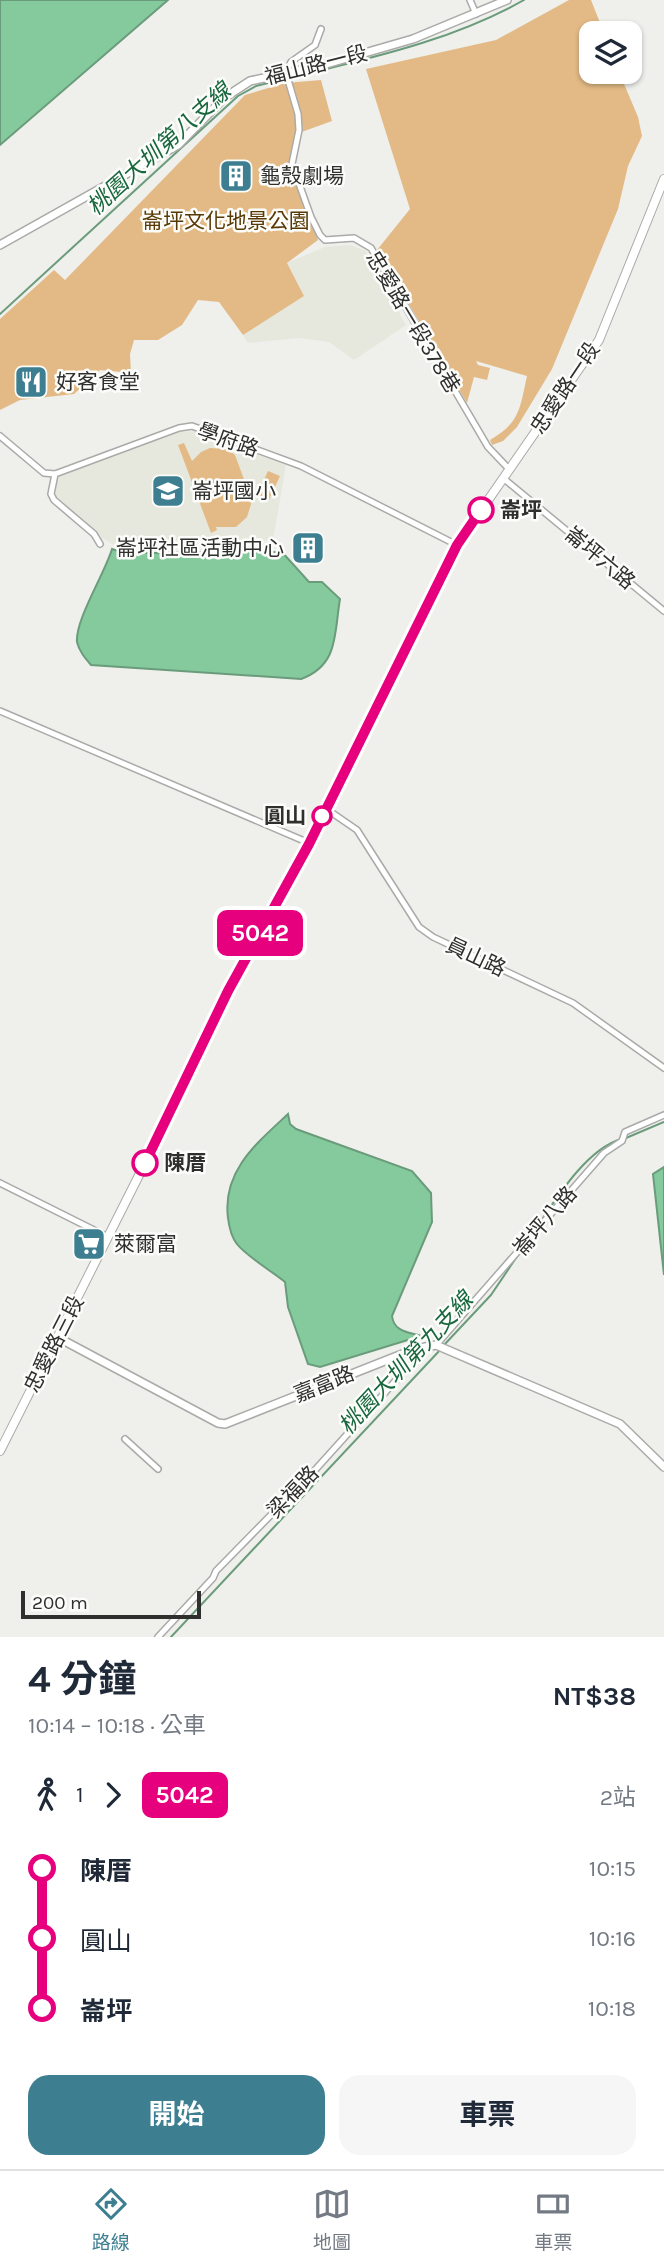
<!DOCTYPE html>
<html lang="zh-TW">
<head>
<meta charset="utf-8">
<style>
  body { margin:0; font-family:Karla,"Noto Sans TC",sans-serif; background:#f6f6f7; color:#1f2937; height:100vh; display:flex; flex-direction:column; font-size:26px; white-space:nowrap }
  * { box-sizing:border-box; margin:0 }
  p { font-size:23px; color:#747a83 }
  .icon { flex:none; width:38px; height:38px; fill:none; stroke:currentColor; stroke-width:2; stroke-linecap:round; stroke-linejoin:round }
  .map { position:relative; height:1637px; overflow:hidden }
  .panel { display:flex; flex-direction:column; background:#fff; flex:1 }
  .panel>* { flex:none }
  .badge { padding:0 14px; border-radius:10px; font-size:24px; line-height:46px }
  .buttons { position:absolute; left:579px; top:21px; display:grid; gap:14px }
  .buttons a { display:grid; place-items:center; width:63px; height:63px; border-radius:14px; background:#fff; box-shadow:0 2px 5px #0004; font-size:35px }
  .scale { position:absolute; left:21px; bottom:18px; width:180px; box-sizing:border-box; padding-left:7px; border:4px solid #2f2f2e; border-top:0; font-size:19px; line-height:24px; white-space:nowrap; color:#2f2f2e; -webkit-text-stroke:5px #fcfdfa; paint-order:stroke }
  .map>.badge { position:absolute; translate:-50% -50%; box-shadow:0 0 0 4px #fff }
  .legs { display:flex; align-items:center; gap:10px; height:77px; padding:0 28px; font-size:23px }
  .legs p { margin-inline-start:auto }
  .overview { display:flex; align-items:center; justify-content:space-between; height:119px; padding:0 28px }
  h1 { font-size:38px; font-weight:700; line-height:52px }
  .cta { display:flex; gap:14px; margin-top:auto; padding:14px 28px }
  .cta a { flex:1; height:80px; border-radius:21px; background:#3d7f90; color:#fff; font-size:28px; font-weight:700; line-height:80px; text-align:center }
  .cta a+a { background:#f6f6f7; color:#1f2937 }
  ul { padding:0 28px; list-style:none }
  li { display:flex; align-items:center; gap:24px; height:70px; font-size:26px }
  li i { display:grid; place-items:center; width:10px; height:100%; margin:0 9px; background:currentColor }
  li i::after { content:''; width:18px; height:18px; margin:-9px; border:5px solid; border-radius:50%; background:#fff }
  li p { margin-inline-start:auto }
  li:first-child i { background:linear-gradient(#0000 50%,currentColor 0) }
  li:last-child i { background:linear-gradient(currentColor 50%,#0000 0) }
  .tab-bar { display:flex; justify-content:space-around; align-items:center; height:98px; border-top:2px solid #e0e1e3; background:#fff; font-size:19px; color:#747a83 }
  .tab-bar a { display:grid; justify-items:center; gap:4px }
  .tab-bar .selected { color:#3d7f90 }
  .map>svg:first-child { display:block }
  .built { fill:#e6e8dd }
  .green { fill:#e3ba85 }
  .water { fill:#84ca9c; stroke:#6a9c7b; stroke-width:2 }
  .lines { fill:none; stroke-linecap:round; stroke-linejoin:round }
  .stream { stroke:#6a9c7b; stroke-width:2 }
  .minor-casing { stroke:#aaaba8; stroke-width:8 }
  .tertiary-casing { stroke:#aaaba8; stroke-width:10 }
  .secondary-casing { stroke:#aaaba8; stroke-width:10 }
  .minor { stroke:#fff; stroke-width:5 }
  .tertiary { stroke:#fff; stroke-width:7 }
  .secondary { stroke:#fff; stroke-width:8 }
  .line-1-casing { stroke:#fff; stroke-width:16 }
  .line-1 { stroke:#e6007e; stroke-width:10 }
  .stop-1-dot { fill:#fff; stroke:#e6007e; stroke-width:3.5 }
  .labels { text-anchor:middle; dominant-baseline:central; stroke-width:5; stroke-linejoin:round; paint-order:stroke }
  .street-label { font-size:21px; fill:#2f2f2e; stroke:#fcfdfa }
  .poi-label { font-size:21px; fill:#2f2f2e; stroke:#fcfdfa; text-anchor:start }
  .park-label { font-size:21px; fill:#583904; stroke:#fcfdfa }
  .stop-label { font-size:21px; font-weight:bold; fill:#2f2f2e; stroke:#fcfdfa; text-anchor:start }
  .water-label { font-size:23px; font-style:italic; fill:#18673d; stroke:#fcfdfa }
</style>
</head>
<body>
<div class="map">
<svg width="664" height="1637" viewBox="0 0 664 1637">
  <rect width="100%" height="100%" fill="#efefec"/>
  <g class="built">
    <polygon points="350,245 366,251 406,325 354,360 329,342 299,338 248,343 243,335 304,296 287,263 325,247"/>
    <polygon points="196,431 286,465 273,540 114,545 102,538 56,496 54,486 60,474 178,432"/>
  </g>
  <g class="green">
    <path d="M569 0H591L604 33H592V72H619L638 117 642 136 628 166 618 209 552 369 517 427 503 441 492 445 490 440C520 423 520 408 527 376L476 361 478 365 490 368 487 380 474 377 467 403 377 250 410 209 366 69 496 40Z"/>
    <polygon points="321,80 332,121 296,134 289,163 318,240 287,263 304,296 243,335 219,302 198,300 182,325 158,340 134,340 130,354 131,373 100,370 74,394 20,400 0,410 0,319 54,270 65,280 245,95 285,83"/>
    <polygon points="184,443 192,461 201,452 210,448 227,449 235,455 252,501 247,517 236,527 216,527 217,530 211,533 178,445"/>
    <polygon points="268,471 280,476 269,500 257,495"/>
  </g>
  <g class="water">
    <polygon points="0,0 168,0 0,145"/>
    <path d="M112 549 125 553 282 552 309 582H322L340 599C334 634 339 665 301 679L91 665C85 658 79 651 77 642 75 620 105 573 112 549Z"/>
    <path d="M288 1114 290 1124 296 1129 412 1171 431 1193 432 1222 392 1316C394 1332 408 1332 421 1336L320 1367 308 1364 288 1307 285 1282C273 1272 246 1256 237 1244 232 1238 229 1226 228 1218 222 1171 257 1143 288 1114Z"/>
    <polygon points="664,1167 664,1275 653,1174"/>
  </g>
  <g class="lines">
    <g class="stream">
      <path d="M290 78C370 58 451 41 524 0"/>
      <polyline points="0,314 238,96 256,86 284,79"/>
      <polyline points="626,1138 664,1122"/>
      <path d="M541 1221C559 1194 588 1149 621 1139"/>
      <polyline points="444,1345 491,1295 518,1255"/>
      <polyline points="171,1637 441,1349"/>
    </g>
    <defs>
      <g id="minor">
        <polyline points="470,0 476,14"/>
        <polyline points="321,29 315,45 291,62 286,73 298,114 299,130 292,164 311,217 320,235 325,240 354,238 371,248 488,447 509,469"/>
        <polyline points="0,436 44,473 55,474 179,428 192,426 301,466 457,545"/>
        <polyline points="55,474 51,494 54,500 94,534 100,544"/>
        <polyline points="503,478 664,611"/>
        <polyline points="0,711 309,843"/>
        <polyline points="325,808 357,830 419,927 433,937 573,1003 664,1068"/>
        <polyline points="0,1183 108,1237"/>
        <polyline points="436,1345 604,1153 622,1141 625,1132 664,1115"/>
        <polyline points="125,1439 158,1469"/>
        <polyline points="158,1637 213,1578 216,1571 315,1470 427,1346"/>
      </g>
      <g id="tertiary">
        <polyline points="0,245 178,145 224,98 250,81 316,67 413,39 507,0"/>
        <polyline points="57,1337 218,1423 225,1424 415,1349 436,1345 620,1424 664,1467"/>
      </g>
      <polyline id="secondary" points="0,1451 182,1090 228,991 309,843 457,545 599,340 664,179"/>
    </defs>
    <use href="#minor" class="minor-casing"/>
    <use href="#tertiary" class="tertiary-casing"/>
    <use href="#secondary" class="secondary-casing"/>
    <use href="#minor" class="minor"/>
    <use href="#tertiary" class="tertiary"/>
    <use href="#secondary" class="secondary"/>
  </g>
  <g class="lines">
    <defs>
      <polyline id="line-1" points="145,1163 228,991 309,844 457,545 481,510"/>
    </defs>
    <use href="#line-1" class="line-1-casing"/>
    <use href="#line-1" class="line-1"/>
  </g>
  <defs>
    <symbol id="building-square" viewBox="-11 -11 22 22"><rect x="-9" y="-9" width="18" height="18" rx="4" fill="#3d7f90" stroke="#fcfdfa"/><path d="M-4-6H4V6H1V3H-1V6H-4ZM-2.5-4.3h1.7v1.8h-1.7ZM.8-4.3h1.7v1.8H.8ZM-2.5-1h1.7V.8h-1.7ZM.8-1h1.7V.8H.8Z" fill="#fff"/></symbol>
    <symbol id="restaurant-square" viewBox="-11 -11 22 22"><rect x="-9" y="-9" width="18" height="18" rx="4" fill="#3d7f90" stroke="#fcfdfa"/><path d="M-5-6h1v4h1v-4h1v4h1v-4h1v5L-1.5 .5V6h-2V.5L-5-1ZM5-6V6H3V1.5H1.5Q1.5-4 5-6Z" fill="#fff"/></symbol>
    <symbol id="school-square" viewBox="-11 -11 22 22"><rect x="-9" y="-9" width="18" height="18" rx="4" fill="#3d7f90" stroke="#fcfdfa"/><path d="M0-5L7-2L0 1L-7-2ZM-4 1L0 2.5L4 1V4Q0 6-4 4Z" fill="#fff"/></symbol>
    <symbol id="supermarket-square" viewBox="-11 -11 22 22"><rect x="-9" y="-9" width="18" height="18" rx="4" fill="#3d7f90" stroke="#fcfdfa"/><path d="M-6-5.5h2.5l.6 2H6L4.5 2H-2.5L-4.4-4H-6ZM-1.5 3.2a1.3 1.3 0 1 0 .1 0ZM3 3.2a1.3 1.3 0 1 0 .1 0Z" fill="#fff"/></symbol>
  </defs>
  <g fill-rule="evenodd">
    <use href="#building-square" x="217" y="157" width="38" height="38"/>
    <use href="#restaurant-square" x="12" y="363" width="38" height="38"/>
    <use href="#school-square" x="149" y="472" width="38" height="38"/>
    <use href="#building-square" x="289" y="529" width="38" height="38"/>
    <use href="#supermarket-square" x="70" y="1225" width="38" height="38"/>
  </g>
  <g class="stop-1-dot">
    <circle cx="481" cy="510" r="12"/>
    <circle cx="322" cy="816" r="9"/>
    <circle cx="145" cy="1163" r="12"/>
  </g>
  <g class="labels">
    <g class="street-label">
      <text transform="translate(316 65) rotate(-14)">福山路一段</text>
      <text transform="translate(413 322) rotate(59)">忠愛路一段378巷</text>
      <text transform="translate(565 388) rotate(-56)">忠愛路一段</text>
      <text transform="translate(228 440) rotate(19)">學府路</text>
      <text transform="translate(600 558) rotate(40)">崙坪六路</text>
      <text transform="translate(476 957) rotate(25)">員山路</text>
      <text transform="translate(545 1221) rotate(-49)">崙坪八路</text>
      <text transform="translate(54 1344) rotate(-63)">忠愛路三段</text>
      <text transform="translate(324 1384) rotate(-22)">嘉富路</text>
      <text transform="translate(293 1492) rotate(-46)">梁福路</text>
    </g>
    <g class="poi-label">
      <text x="260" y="176">龜殼劇場</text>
      <text x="56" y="382">好客食堂</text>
      <text x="192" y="491">崙坪國小</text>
      <text x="284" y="548" text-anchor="end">崙坪社區活動中心</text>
      <text x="114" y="1244">萊爾富</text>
    </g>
    <g class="park-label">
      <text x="226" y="221">崙坪文化地景公園</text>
    </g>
    <g class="stop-label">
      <text x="500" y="510">崙坪</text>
      <text x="306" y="816" text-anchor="end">圓山</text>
      <text x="164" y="1163">陳厝</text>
    </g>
    <g class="water-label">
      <text transform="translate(159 149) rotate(-42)">桃園大圳第八支線</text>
      <text transform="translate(406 1363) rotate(-47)">桃園大圳第九支線</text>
    </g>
  </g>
</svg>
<div class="buttons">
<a><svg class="icon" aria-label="layers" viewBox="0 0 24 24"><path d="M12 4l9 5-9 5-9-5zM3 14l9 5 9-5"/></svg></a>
</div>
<div class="scale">200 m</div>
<b class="badge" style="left:260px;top:933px;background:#e6007e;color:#fff">5042</b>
</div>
<section class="panel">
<div class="overview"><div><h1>4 分鐘</h1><p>10:14 – 10:18 · 公車</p></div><b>NT$38</b></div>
<div class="legs"><svg class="icon" aria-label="walk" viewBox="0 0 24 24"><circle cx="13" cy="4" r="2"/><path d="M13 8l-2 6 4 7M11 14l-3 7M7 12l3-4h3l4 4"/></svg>1<svg class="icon" aria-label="forward" viewBox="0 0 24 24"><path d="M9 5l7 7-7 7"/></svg><b class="badge" style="background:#e6007e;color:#fff">5042</b><p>2站</p></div>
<ul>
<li><i style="color:#e6007e"></i><b>陳厝</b><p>10:15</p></li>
<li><i style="color:#e6007e"></i><span>圓山</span><p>10:16</p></li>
<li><i style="color:#e6007e"></i><b>崙坪</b><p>10:18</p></li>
</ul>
<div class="cta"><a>開始</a><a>車票</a></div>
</section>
<nav class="tab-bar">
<a class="selected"><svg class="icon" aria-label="directions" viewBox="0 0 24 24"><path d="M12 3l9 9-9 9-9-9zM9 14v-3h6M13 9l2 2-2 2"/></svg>路線</a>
<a><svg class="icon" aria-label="map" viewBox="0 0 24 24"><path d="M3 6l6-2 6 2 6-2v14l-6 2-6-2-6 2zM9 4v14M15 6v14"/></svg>地圖</a>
<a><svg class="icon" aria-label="tickets" viewBox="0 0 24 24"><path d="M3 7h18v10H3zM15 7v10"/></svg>車票</a>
</nav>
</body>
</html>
